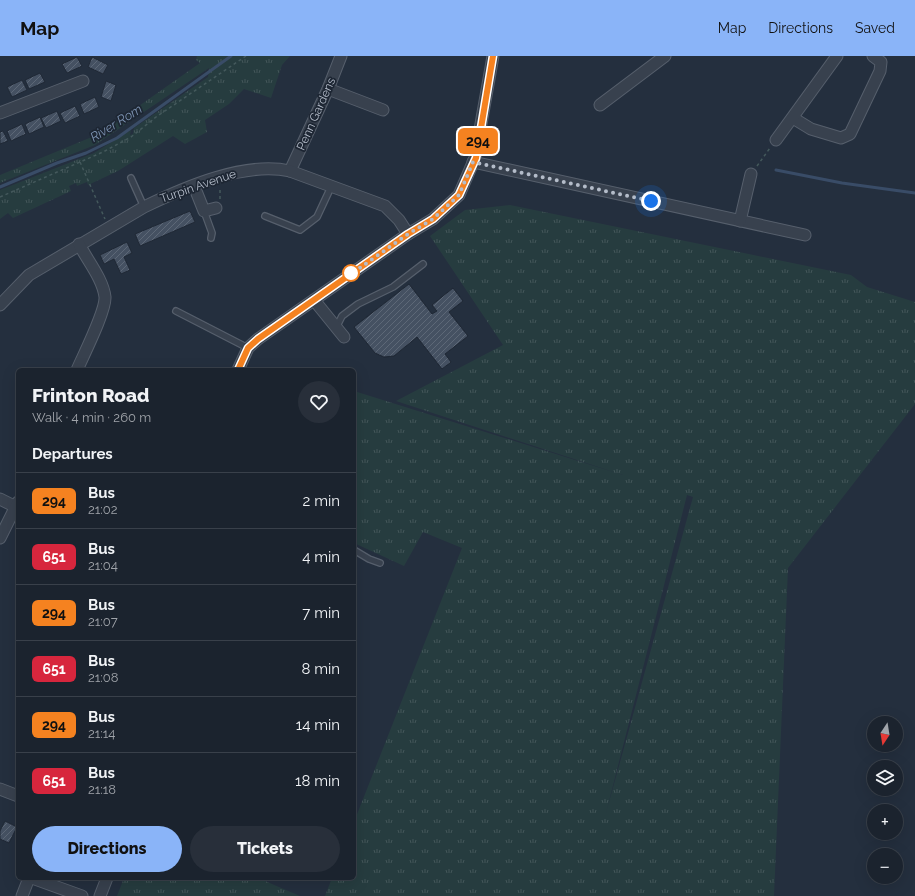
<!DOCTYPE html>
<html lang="en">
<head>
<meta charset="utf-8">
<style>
  body { margin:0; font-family:Raleway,sans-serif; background:#282f3a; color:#f1f3f6; height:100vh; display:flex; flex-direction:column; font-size:15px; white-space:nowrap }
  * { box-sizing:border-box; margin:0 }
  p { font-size:13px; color:#a0a4aa }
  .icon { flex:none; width:22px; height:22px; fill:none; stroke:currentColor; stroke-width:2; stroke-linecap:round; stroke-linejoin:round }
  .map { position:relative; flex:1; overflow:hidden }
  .side { position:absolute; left:16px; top:312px; width:340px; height:512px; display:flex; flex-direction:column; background:#1b232e; border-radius:6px; box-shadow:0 4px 16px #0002,0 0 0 1px #39404a }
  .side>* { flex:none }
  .badge { padding:0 8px; border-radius:6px; font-size:14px; line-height:26px }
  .needle { width:26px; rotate:192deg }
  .controls { position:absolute; left:867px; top:660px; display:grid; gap:8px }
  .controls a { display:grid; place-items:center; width:36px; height:36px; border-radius:50%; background:#1b232e; box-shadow:0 4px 16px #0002,0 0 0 1px #39404a; font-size:20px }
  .you { position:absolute; width:20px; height:20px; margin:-10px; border:3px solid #fff; border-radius:50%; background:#1a73e8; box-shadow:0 0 0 6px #1a73e833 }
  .map>.badge { position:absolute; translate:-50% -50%; box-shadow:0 0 0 2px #fff }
  h2 { padding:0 16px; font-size:15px; line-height:36px }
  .round { display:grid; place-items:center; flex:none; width:42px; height:42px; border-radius:21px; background:#282f3a }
  .headline { display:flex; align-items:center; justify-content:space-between; height:68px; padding:0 16px }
  h1 { font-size:19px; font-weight:800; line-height:30px }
  .action { display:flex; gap:8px; margin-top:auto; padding:8px 16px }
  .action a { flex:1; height:46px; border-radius:24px; background:#8ab4f8; color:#111; font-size:16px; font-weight:800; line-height:46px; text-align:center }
  .action a+a { background:#282f3a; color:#f1f3f6 }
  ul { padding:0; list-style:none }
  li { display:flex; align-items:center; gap:12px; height:56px; padding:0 16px; border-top:1px solid #39404a }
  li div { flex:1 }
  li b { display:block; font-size:15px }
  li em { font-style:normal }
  li .badge { min-width:44px; font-weight:700; text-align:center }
  header { display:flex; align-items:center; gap:24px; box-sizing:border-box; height:56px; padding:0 20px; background:#8ab4f8; color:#111 }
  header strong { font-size:19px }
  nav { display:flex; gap:22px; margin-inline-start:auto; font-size:14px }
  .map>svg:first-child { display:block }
  .grass { fill:url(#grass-tufts); fill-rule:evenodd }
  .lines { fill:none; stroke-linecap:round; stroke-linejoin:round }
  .stream { stroke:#394c67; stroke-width:3 }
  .building { fill:url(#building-hatch); stroke:#1f2835; fill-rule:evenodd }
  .lane-casing { stroke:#565f6c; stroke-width:8 }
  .street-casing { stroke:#565f6c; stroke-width:13 }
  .path { stroke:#44595c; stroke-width:1.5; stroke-dasharray:3 3; stroke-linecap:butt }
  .lane { stroke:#38414e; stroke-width:5.5 }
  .street { stroke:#38414e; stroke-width:11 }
  .line-casing { stroke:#fff; stroke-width:9 }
  .line { stroke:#f58220; stroke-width:6 }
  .walk { stroke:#b4bcc9; stroke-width:4; stroke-dasharray:0 7.2 }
  .stop-dot { fill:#fff; stroke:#f58220; stroke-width:2 }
  .labels { text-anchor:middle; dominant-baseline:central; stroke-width:3.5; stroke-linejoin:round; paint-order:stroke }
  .street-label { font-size:12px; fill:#b4bcc9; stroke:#1d2633 }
  .water-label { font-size:13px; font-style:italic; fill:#7c92b1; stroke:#1d2633 }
</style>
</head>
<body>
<header>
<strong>Map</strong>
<nav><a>Map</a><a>Directions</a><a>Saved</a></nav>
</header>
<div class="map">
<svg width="915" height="840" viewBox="0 0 915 840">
  <defs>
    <pattern id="grass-tufts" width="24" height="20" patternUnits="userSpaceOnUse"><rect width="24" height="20" fill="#263c3f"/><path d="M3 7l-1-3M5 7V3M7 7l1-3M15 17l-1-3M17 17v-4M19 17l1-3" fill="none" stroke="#435659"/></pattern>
    <pattern id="building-hatch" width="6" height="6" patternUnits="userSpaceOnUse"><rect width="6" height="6" fill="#455162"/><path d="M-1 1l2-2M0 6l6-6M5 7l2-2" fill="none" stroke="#5d6877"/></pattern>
  </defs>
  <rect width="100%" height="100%" fill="#242f3e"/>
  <g class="grass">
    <polygon points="197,0 290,0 282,9 271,42 244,33 229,48 205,64 207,76 185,88 173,80 118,115 88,129 87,126 77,130 76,127 69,130 71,135 13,162 8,157 0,163 0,134 94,97 131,74 130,79 133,78 134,72 208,21 209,12 95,89 0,127 0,119 99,78 200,7 196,4"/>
    <path d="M510 149 851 219 867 231 915 246V348L788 512 774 840H325L332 822H354V766L462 492 423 476 404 510 354 487V335L623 419 396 345 503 289 430 180 465 154ZM687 439 693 441 606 757Z"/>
    <polygon points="124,822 258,822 300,840 117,840"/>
  </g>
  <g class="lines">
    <g class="stream">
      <polyline points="776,114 842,127 915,137"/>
      <polyline points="0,131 57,107 86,97 117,82 231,0"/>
    </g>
  </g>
  <g class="building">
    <polygon points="77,1 82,10 67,17 62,8"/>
    <polygon points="92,1 108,9 103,18 88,11"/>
    <polygon points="40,17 45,26 29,33 25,24"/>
    <polygon points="22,24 27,34 12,41 7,31"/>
    <polygon points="106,25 116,29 111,45 101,41"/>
    <polygon points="95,41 99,51 84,58 80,48"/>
    <polygon points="75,50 80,60 65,67 60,57"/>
    <polygon points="57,55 61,65 46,72 41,62"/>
    <polygon points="40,61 44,71 29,78 25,68"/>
    <polygon points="22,68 26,78 11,85 7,75"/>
    <polygon points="3,75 8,85 0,88 0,76"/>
    <polygon points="190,155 195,166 140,190 135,178"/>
    <polygon points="127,186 132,197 124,201 130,214 121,218 114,203 104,208 100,199"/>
    <path d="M409 228 432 258 437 255 432 249 453 232 463 245 449 256 468 280 445 298 451 306 442 313 417 281 394 300 384 301 375 297 354 271ZM406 252 413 261 386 282 379 273ZM441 264 449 273 435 285 427 275Z"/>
    <polygon points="409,228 432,258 437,255 432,249 453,232 463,245 449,256 468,280 445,298 451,306 442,313 417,281 394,300 384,301 375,297 354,271"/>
    <polygon points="5,765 17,771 9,787 0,783 0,775"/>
  </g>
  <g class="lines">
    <defs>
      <g id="lane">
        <polyline points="131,122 144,151"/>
        <polyline points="204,155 212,177 211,182"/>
        <polyline points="265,160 300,174 317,161 331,131"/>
        <polyline points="176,255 248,292"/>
        <polyline points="336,272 342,260 358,248 393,231 423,208"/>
        <polyline points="354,494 369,503 380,507"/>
      </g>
      <g id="street">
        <polyline points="328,33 383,54"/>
        <polyline points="600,49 665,0"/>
        <polyline points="0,57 83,25"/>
        <polyline points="793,62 811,73 841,82 850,78 880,15 881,6 873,0"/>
        <polyline points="776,84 837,0"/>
        <polyline points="473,106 805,179"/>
        <polyline points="290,115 328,33 341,0"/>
        <polyline points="194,130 204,155 216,152"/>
        <polyline points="740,165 751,118"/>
        <polyline points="314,244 344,281"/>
        <path d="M0 249 29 219 144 151C185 131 245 105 290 115L385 150 399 164 408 178"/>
        <path d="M77 314C83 300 106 255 105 241 103 223 87 204 79 188"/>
        <polyline points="238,314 248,292 258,283 408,178 433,163 459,139 475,102 493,0"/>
        <polyline points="0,443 16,451"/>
        <polyline points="0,482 18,446"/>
        <polyline points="0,733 18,740"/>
        <polyline points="32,822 82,840"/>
        <polyline points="22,840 29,822"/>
        <polyline points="100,840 107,822"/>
      </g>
    </defs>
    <use href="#lane" class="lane-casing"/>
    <use href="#street" class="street-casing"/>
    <g class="path">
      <polyline points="80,106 105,163"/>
      <polyline points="757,110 770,92"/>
      <polyline points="0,141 103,96 131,81 156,61 246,0"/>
      <polyline points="220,143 220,131"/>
    </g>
    <use href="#lane" class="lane"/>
    <use href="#street" class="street"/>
  </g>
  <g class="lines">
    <defs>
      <polyline id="line" points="238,314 248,292 258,283 408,178 433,163 459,139 476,102 493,0"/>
    </defs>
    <use href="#line" class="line-casing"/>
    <use href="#line" class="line"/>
    <polyline class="walk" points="351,217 347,221 408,178 433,163 459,139 473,106 651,145"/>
  </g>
  <circle class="stop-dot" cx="351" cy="217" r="8"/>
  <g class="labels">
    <g class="street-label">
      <text transform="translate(316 58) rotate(-66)">Penn Gardens</text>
      <text transform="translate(198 130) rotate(-19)">Turpin Avenue</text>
    </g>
    <g class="water-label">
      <text transform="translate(116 67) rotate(-32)">River Rom</text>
    </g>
  </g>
</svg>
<div class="controls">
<a><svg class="needle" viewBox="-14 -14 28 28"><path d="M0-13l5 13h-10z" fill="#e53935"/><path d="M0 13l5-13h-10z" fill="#a0a4aa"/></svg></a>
<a><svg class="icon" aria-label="layers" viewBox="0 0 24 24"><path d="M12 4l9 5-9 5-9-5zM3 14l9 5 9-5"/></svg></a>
<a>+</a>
<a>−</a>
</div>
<div class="you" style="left:651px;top:145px"></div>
<b class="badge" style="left:478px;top:85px;background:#f58220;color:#111">294</b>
<section class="side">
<div class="headline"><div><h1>Frinton Road</h1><p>Walk · 4 min · 260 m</p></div><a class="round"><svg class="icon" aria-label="heart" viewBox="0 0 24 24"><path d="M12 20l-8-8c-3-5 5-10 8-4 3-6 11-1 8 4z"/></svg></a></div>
<h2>Departures</h2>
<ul>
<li><span class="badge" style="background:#f58220;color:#111">294</span><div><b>Bus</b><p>21:02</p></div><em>2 min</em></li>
<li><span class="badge" style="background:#d7263d;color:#fff">651</span><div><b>Bus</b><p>21:04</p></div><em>4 min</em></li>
<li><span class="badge" style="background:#f58220;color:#111">294</span><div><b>Bus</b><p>21:07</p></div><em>7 min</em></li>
<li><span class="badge" style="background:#d7263d;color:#fff">651</span><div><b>Bus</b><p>21:08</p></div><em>8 min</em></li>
<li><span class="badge" style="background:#f58220;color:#111">294</span><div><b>Bus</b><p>21:14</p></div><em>14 min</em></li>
<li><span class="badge" style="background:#d7263d;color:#fff">651</span><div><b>Bus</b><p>21:18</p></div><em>18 min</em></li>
</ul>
<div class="action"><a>Directions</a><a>Tickets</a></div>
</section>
</div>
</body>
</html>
